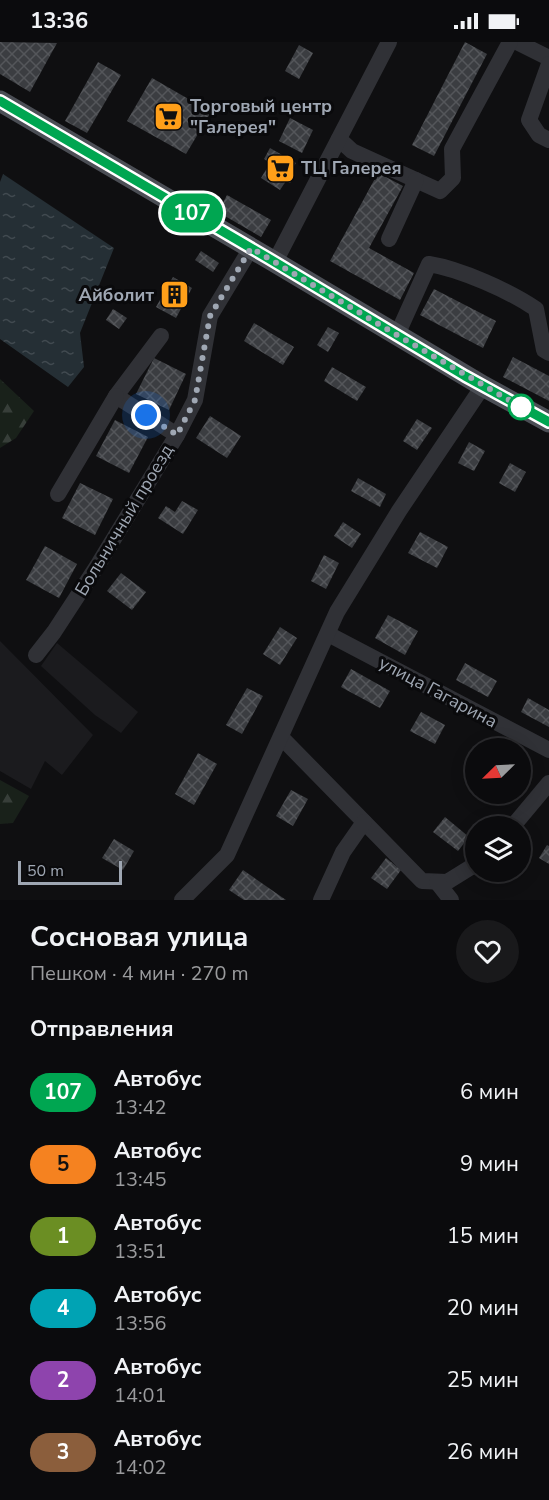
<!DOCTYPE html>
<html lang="ru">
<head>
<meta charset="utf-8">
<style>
  body { margin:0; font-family:"Nunito Sans",sans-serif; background:#19191b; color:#f1f3f6; height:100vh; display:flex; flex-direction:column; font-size:22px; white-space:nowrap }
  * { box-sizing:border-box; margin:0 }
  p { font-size:20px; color:#9a9b9d }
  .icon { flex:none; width:33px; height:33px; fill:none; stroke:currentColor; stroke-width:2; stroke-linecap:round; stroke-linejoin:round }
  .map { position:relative; height:858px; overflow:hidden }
  .drawer { display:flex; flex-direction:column; background:#0b0b0d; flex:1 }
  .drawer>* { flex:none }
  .badge { padding:0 12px; border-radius:20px; font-size:21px; line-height:39px }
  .needle { width:39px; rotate:246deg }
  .fabs { position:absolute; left:465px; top:696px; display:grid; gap:12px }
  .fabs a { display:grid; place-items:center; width:66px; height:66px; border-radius:50%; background:#0b0b0d; box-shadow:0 3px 15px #0003,0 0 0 2px #2b2b2e; font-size:30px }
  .scale { position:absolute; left:18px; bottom:15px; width:104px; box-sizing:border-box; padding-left:6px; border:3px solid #9fa7b3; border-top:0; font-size:16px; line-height:21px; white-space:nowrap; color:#9fa7b3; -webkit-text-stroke:4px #0a0a0c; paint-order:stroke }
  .you { position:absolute; width:30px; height:30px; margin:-15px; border:4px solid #fff; border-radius:50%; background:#1a73e8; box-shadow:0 0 0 9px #1a73e833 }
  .map>.badge { position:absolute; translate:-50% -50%; box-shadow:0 0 0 3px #fff }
  h2 { padding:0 30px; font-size:22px; line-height:54px }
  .round { display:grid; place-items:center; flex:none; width:63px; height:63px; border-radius:32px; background:#19191b }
  .headline { display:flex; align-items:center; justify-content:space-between; height:102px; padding:0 30px }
  h1 { font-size:28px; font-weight:700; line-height:45px }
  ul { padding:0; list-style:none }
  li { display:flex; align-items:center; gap:18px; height:72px; padding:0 30px }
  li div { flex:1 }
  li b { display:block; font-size:22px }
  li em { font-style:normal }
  li .badge { min-width:66px; font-weight:700; text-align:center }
  .status { display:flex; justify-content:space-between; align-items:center; height:42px; padding:0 30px; background:#0b0b0d; direction:ltr }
  .status svg { height:16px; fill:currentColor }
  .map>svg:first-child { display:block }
  .built { fill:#1b1b1e }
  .forest { fill:url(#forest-firs) }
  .water { fill:url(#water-ripples) }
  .building { fill:url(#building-cross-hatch) }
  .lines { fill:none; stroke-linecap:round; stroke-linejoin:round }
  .minor { stroke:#303136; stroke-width:16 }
  .major { stroke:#4b4e55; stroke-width:21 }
  .line-casing { stroke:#fff; stroke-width:14 }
  .line { stroke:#00a651; stroke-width:9 }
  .walk { stroke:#9fa7b3; stroke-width:6; stroke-dasharray:0 10.8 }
  .stop-dot { fill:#fff; stroke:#00a651; stroke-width:3 }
  .labels { text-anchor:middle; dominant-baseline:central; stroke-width:6; stroke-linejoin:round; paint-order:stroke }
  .poi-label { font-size:18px; font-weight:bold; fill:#9fa7b3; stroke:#0a0a0c; text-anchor:start }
  .street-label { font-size:18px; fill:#9fa7b3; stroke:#0a0a0c }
</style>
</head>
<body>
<div class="status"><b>13:36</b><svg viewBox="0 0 49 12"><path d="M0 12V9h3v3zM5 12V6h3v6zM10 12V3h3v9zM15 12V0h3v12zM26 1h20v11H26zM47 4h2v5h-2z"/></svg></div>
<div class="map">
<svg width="549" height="858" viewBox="0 0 549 858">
  <defs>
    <pattern id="forest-firs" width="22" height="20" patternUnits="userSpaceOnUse" patternTransform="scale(1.5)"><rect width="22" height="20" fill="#19211a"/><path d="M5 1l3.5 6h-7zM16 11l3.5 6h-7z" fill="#373e39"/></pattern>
    <pattern id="water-ripples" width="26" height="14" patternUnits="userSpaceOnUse" patternTransform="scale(1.5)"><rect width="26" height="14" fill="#252f35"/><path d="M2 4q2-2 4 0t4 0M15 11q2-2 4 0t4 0" fill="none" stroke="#414a50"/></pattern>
    <pattern id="building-cross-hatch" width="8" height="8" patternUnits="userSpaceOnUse" patternTransform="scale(1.5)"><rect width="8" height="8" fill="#3b3d41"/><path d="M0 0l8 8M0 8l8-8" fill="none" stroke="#54565a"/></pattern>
  </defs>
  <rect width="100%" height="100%" fill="#0f0f11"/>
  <g class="built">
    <polygon points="0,599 93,693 62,733 45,719 31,747 0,729"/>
    <polygon points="57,601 138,670 121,691 95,673 41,624"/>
  </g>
  <g class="forest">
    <polygon points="0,337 34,369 16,396 0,406"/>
    <polygon points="0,738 29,754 13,781 0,782"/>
  </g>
  <polygon class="water" points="3,132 114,206 80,291 84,325 68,345 0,297 0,140"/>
  <g class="building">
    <polygon points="0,0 57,1 30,50 0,32"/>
    <polygon points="465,0 487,12 434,114 412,103"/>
    <polygon points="299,3 313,11 299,37 285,29"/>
    <polygon points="98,20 121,33 87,91 65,79"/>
    <polygon points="152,36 211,70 186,112 127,79"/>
    <polygon points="290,76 313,88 302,111 279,99"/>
    <polygon points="270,106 296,121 290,131 294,134 290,141 286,139 280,148 261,136 270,121 264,117"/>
    <polygon points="378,131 403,144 369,206 414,231 400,258 330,219"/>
    <polygon points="227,153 271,178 261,195 218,170"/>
    <polygon points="201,209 219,221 213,230 195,218"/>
    <polygon points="173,235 192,246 176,276 156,265"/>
    <polygon points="434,247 496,279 483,306 420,273"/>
    <polygon points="113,267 127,276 119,287 106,278"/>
    <polygon points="254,281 294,305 283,323 244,299"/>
    <polygon points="328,285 339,291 328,310 317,303"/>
    <polygon points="513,315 549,334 549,359 503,335"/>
    <polygon points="154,316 186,332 169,368 136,352"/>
    <polygon points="332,325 366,345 357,359 324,339"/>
    <polygon points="210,374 241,394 227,416 196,396"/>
    <polygon points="417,377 432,386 417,408 403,399"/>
    <polygon points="115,378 148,395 129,431 96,414"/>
    <polygon points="469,400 485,409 474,429 458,421"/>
    <polygon points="510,421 526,430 515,450 499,441"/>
    <polygon points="358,436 386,452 380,465 351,449"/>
    <polygon points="80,441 113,457 95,493 62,476"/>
    <polygon points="182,459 198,468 183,492 158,476 166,464 175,470"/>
    <polygon points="343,480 361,492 352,506 334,494"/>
    <polygon points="420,490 448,505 437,526 408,511"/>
    <polygon points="45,504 77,522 59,556 26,538"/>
    <polygon points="324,513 339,521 326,547 311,539"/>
    <polygon points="121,531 146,550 132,568 107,549"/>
    <polygon points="388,573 418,589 405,613 375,596"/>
    <polygon points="280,585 297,596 280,623 263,612"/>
    <polygon points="465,621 497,639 488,655 456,638"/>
    <polygon points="351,627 390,649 380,666 341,645"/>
    <polygon points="247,646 263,654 242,692 226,683"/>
    <polygon points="528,656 549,668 549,685 521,670"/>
    <polygon points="421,670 445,683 435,702 410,689"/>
    <polygon points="198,711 217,722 194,763 175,752"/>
    <polygon points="520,732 530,737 519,756 512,752 520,752"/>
    <polygon points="291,748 308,757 293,784 276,774"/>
    <polygon points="445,775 469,795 458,809 433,790"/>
    <polygon points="114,797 134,809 123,828 102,816"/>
    <polygon points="547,803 549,804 549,822 539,816"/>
    <polygon points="386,816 401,828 387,847 371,836"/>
    <polygon points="243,828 286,858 244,858 229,848"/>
  </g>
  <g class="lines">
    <g class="minor">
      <polyline points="517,0 549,16"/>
      <polyline points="549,22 529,78 539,93 549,98"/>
      <polyline points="339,97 352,109 440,149 453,136 452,107 510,0"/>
      <polyline points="389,197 416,138"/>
      <polyline points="275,220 389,0"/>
      <path d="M397 293 429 222C460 227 510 249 536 267L544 308 549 311"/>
      <polyline points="161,294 116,354 177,393"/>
      <polyline points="58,452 116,354"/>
      <polyline points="328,592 549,708"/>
      <polyline points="36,613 54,590 99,521 177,393 195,358 210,274 251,206"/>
      <polyline points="281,695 422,839 447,840 476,822"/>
      <polyline points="513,784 549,741"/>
      <polyline points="437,840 451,858"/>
      <polyline points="182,858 227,813 337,570 399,469 483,344"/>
      <polyline points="321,858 343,810 364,780"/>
    </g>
    <polyline class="major" points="0,59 268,216 483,344 549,380"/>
  </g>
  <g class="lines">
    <defs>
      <polyline id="line" points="0,59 268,216 465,334 549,380"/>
    </defs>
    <use href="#line" class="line-casing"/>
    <use href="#line" class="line"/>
    <polyline class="walk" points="146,373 177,393 195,358 210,274 251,206 397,293 521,365"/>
  </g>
  <defs>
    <symbol id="supermarket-square" viewBox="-11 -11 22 22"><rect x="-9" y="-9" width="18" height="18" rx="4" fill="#ff9f19" stroke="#0a0a0c"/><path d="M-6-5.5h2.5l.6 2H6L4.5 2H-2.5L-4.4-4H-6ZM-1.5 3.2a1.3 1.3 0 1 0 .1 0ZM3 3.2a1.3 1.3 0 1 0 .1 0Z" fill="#111"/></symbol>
    <symbol id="building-square" viewBox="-11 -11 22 22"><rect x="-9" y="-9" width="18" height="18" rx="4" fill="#ff9f19" stroke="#0a0a0c"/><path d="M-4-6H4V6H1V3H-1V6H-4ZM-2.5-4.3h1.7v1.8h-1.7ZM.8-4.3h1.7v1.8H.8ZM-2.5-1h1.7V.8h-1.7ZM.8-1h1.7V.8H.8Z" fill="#111"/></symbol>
  </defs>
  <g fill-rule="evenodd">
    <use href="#supermarket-square" x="152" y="58" width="33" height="33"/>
    <use href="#supermarket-square" x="264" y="110" width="33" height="33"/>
    <use href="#building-square" x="158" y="236" width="33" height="33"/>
  </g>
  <circle class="stop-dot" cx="521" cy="365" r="12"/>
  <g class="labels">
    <g class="poi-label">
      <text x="190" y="64">Торговый центр<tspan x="190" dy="21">"Галерея"</tspan></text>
      <text x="301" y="126">ТЦ Галерея</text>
      <text x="154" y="253" text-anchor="end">Айболит</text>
    </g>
    <g class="street-label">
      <text transform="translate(124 478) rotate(-59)">Больничный проезд</text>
      <text transform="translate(438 650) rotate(28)">улица Гагарина</text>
    </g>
  </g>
</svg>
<div class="fabs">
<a><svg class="needle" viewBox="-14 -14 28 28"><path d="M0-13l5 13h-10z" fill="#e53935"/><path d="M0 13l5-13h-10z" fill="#9a9b9d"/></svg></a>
<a><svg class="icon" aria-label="layers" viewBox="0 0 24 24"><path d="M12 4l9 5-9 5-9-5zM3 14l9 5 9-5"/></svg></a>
</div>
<div class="scale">50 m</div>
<div class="you" style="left:146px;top:373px"></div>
<b class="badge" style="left:192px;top:171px;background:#00a651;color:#fff">107</b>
</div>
<section class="drawer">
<div class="headline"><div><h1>Сосновая улица</h1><p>Пешком · 4 мин · 270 m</p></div><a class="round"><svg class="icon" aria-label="heart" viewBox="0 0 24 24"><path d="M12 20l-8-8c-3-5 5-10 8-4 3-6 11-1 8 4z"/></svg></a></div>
<h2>Отправления</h2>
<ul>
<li><span class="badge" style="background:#00a651;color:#fff">107</span><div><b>Автобус</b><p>13:42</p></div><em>6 мин</em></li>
<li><span class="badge" style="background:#f58220;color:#111">5</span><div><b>Автобус</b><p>13:45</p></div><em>9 мин</em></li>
<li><span class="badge" style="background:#6b8e23;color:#fff">1</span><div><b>Автобус</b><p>13:51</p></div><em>15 мин</em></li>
<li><span class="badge" style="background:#00a3b4;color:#fff">4</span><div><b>Автобус</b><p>13:56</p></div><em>20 мин</em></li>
<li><span class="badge" style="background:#8e44ad;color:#fff">2</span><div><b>Автобус</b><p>14:01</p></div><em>25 мин</em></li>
<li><span class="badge" style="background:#8b5e3c;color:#fff">3</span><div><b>Автобус</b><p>14:02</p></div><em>26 мин</em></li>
</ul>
</section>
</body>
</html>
